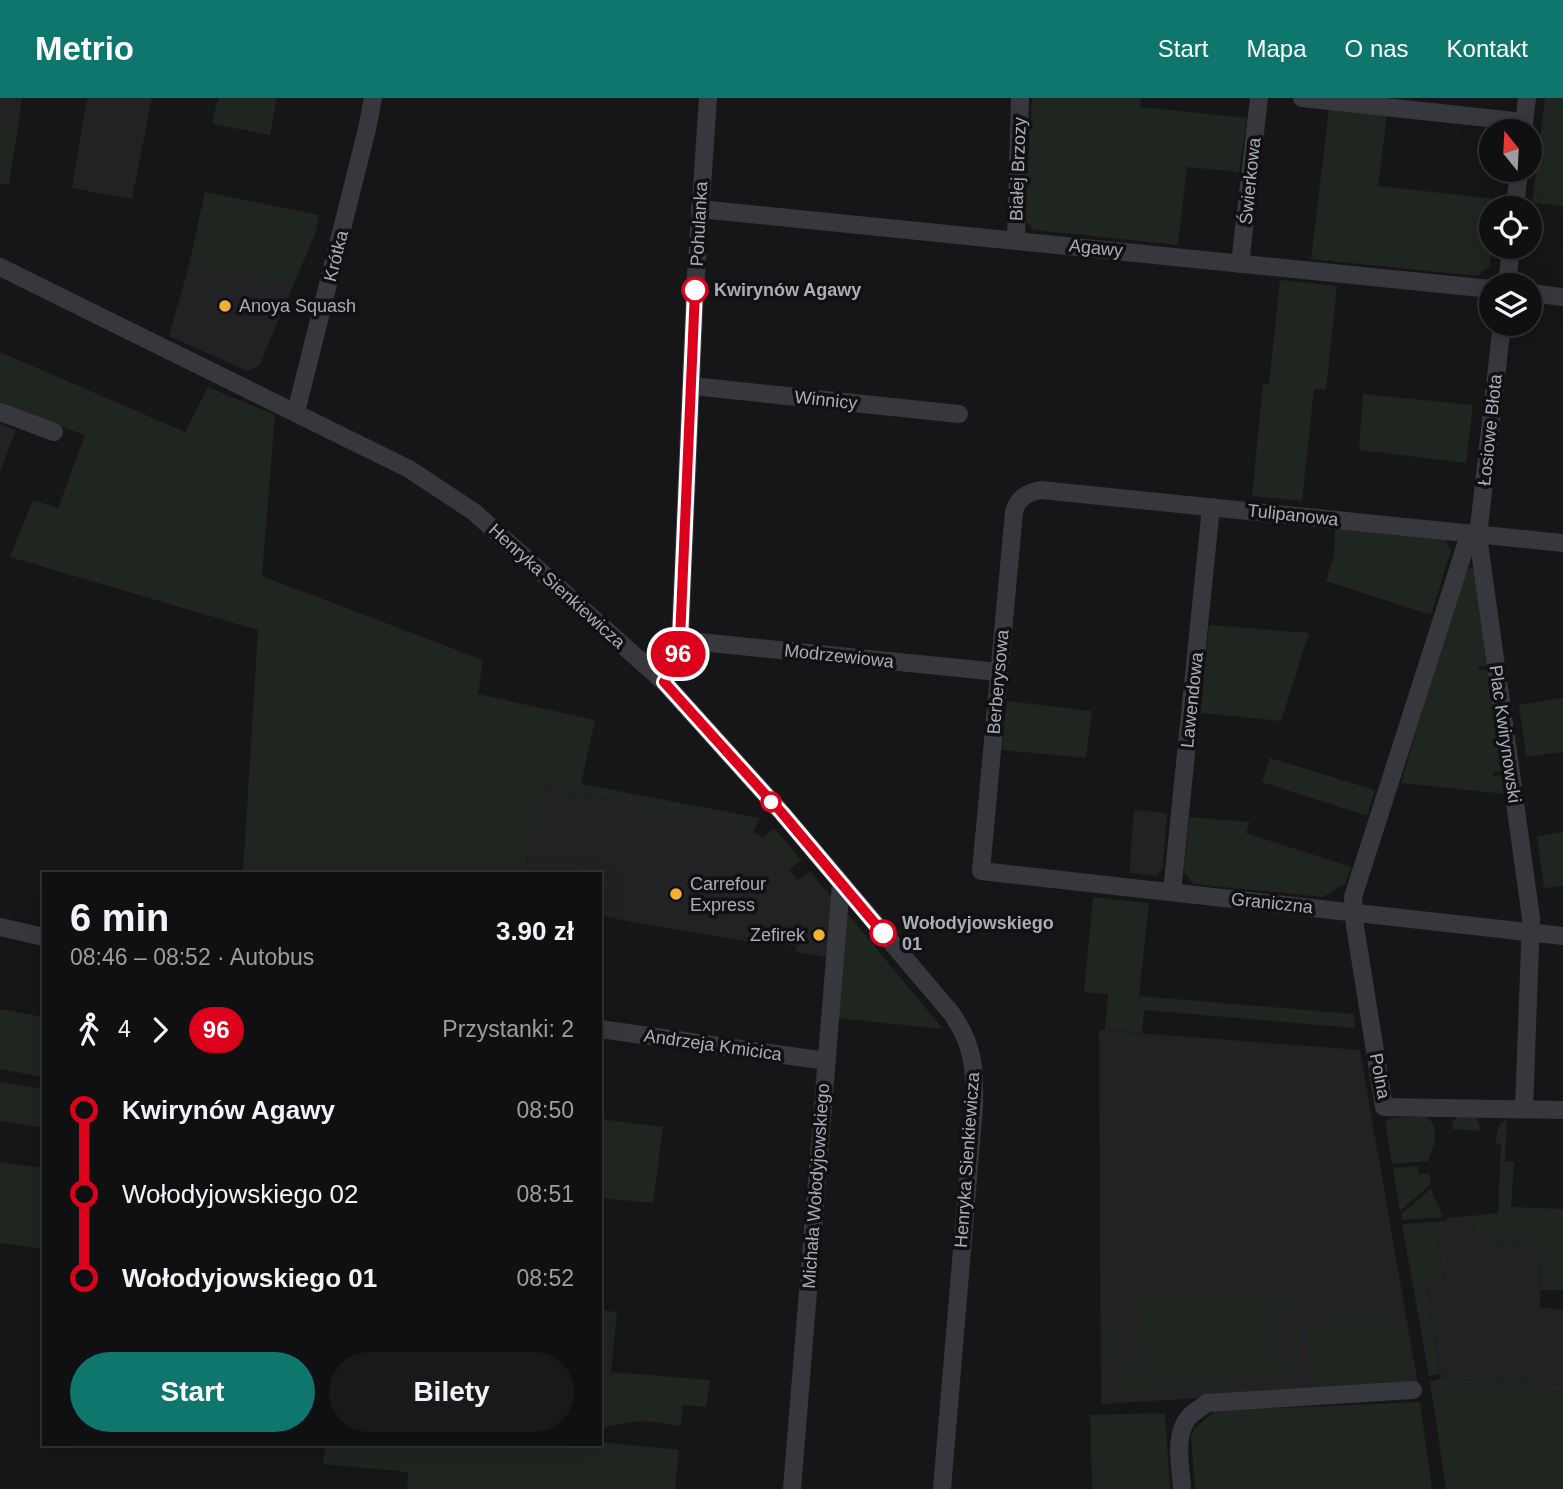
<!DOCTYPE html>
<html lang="pl">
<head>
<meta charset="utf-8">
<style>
  body { margin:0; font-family:Arial,sans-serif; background:#19191b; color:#f1f3f6; height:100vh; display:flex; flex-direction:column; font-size:26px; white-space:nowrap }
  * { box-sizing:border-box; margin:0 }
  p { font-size:23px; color:#9c9d9f }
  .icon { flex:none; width:38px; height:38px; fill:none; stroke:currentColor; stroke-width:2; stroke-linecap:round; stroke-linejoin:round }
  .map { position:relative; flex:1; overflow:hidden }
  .side { position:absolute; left:42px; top:774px; width:560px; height:574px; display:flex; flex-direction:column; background:#101012; border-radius:0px; box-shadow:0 7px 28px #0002,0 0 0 2px #303032 }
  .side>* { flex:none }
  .badge { padding:0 14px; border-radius:23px; font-size:24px; line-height:46px }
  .needle { width:46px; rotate:342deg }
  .controls { position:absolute; left:1479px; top:21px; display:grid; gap:14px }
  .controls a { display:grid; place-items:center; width:63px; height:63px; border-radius:50%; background:#101012; box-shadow:0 7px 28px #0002,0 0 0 2px #303032; font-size:35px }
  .map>.badge { position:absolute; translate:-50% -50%; box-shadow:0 0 0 4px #fff }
  .legs { display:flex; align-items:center; gap:10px; height:77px; padding:0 28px; font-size:23px }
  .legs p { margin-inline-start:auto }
  .summary { display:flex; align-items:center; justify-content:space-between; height:119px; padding:0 28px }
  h1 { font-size:38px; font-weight:800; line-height:52px }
  .primary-button { display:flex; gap:14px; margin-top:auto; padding:14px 28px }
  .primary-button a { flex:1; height:80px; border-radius:42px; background:#0f766e; color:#fff; font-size:28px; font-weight:800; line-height:80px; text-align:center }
  .primary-button a+a { background:#19191b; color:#f1f3f6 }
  ul { padding:0 28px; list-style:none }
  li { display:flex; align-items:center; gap:24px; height:84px; font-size:26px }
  li i { display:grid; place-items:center; width:10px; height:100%; margin:0 9px; background:currentColor }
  li i::after { content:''; width:18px; height:18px; margin:-9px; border:5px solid; border-radius:50%; background:#101012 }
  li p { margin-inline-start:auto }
  li:first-child i { background:linear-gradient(#0000 50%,currentColor 0) }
  li:last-child i { background:linear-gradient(currentColor 50%,#0000 0) }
  header { display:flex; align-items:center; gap:42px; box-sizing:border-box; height:98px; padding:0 35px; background:#0f766e; color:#fff }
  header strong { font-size:33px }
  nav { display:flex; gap:38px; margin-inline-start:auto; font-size:24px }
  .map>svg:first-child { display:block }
  .built { fill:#222225 }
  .green { fill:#1e261f; fill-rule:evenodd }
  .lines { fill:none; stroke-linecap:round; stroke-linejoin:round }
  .minor { stroke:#37383d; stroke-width:18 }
  .line-1-casing { stroke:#fff; stroke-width:16 }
  .line-1 { stroke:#db001b; stroke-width:10 }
  .stop-1-dot { fill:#fff; stroke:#db001b; stroke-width:3.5 }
  .poi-dot { fill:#f2b134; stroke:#111113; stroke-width:2.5 }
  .labels { text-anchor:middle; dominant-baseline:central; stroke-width:7; stroke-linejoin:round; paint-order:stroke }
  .street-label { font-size:18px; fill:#a8adb8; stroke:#111113 }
  .stop-label { font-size:18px; font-weight:bold; fill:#a8adb8; stroke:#111113; text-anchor:start }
  .poi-label { font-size:18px; fill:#a8adb8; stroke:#111113; text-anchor:start }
</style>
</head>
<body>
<header>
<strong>Metrio</strong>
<nav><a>Start</a><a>Mapa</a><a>O nas</a><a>Kontakt</a></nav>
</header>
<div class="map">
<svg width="1563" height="1391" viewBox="0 0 1563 1391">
  <rect width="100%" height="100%" fill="#161618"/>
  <g class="built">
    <polygon points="0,0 22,0 18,28 0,26"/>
    <polygon points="87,0 152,0 132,101 72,90"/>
    <polygon points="189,167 293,188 259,268 247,273 169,238"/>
    <polygon points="0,326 16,332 0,374"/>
    <polygon points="541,689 734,725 763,739 797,782 810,773 835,803 830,859 796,854 796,848 766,843 765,847 600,818 600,775 525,775"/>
    <polygon points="1134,712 1167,715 1163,769 1157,778 1129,775"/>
    <polygon points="1099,932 1360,952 1418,1287 1101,1306"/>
    <polygon points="1471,1118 1475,1141 1543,1144 1540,1210 1563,1211 1563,1288 1441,1281 1425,1180 1443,1179 1435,1124 1447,1123 1447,1120"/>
  </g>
  <g class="green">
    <polygon points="218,0 277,0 270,37 212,26"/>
    <polygon points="1032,0 1141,0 1140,9 1247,20 1239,74 1187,69 1178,147 1034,132 1024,122"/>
    <polygon points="1545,0 1563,0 1563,108 1532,105"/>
    <polygon points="1329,11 1387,17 1378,88 1497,101 1496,110 1491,110 1490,168 1477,178 1311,161"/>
    <polygon points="0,26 18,28 9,87 0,85"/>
    <polygon points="205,94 319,117 316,134 293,188 189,167"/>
    <polygon points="1280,182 1337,188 1326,292 1314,291 1302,403 1252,398 1263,286 1269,286"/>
    <polygon points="0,254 185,334 208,289 275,317 262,478 483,562 478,596 595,622 581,686 760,720 753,734 734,725 542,689 525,775 348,773 348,775 243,775 258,532 10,459 33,402 58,410 85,337 0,307"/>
    <polygon points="1363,296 1473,307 1466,365 1359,352"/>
    <polygon points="1335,430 1445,441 1451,453 1431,517 1326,483 1334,457"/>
    <polygon points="1473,469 1477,473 1489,567 1479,569 1478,573 1490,571 1503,674 1493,674 1493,678 1503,677 1506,696 1401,685 1464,472"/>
    <polygon points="1209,527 1309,535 1281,623 1200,615"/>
    <polygon points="1563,600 1563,654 1526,659 1519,607"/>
    <polygon points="1007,603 1092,613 1086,660 1002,652"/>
    <polygon points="1270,660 1375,692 1367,718 1262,684"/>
    <polygon points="1189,719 1250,724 1246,735 1351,769 1345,786 1323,799 1193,786 1184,774"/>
    <polygon points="774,730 801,762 789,772 763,739"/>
    <polygon points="1563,734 1563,788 1544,790 1537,738"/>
    <polygon points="1093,799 1149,805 1139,898 1354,916 1355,930 1144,912 1142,935 1105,932 1108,896 1084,894"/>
    <polygon points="847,815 943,931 836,920"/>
    <polygon points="0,911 44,919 44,979 0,971"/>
    <polygon points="0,984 44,991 44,1030 0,1023"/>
    <path d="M1426 1018C1442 1031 1434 1046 1428 1063L1392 1066 1385 1024 1391 1020Z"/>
    <polygon points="1459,1018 1477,1019 1481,1033 1452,1031 1453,1023"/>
    <polygon points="600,1021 663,1029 653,1105 600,1100"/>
    <path d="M1507 1022 1505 1063 1514 1064 1511 1109 1563 1111V1192H1541L1543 1144 1475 1141 1471 1118 1498 1115 1501 1046 1496 1045C1497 1035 1496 1027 1507 1022Z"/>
    <polygon points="0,1064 44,1070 44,1151 0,1145"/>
    <polygon points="1418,1068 1419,1076 1429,1075 1431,1086 1400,1113 1393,1070"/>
    <path d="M1431 1091C1434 1102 1441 1108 1442 1119L1402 1122 1401 1116Z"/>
    <polygon points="1435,1124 1443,1180 1425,1181 1440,1276 1429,1278 1402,1126"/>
    <path d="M1267 1192C1306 1205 1312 1240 1287 1269L1288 1280 1118 1292C1118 1285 1118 1276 1116 1270 1115 1264 1111 1260 1109 1254 1103 1229 1121 1205 1145 1199ZM1272 1202C1301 1212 1302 1252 1276 1268ZM1137 1210 1141 1275V1276C1111 1261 1110 1228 1137 1210Z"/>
    <path d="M600 1212 617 1214 611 1274 710 1282 706 1309 683 1307 681 1328C645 1322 636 1321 600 1331Z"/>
    <polygon points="1395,1219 1404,1224 1406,1277 1399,1284 1311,1286 1306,1231 1312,1224"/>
    <polygon points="1441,1281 1563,1288 1563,1391 1446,1391 1430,1284"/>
    <polygon points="1420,1304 1432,1391 1195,1391 1191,1339 1194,1331 1215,1313"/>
    <polygon points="1165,1315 1170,1391 1092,1391 1090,1317"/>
    <polygon points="600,1344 679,1352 675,1391 407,1391 408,1374 323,1366 325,1351 339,1346"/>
  </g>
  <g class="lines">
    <g class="minor">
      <polyline points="1302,0 1524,24"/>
      <polyline points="1523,33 1527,0"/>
      <polyline points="1515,110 1519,72"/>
      <polyline points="700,111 1491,191"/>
      <polyline points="1016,142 1020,0"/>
      <polyline points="1240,166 1259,0"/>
      <path d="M0 169 409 371 474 414 664 584 782 715 952 916C974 948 975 971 974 1008L942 1391"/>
      <polyline points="1507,187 1511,149"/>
      <polyline points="1530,195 1563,199"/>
      <polyline points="1502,226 1478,438 1531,820 1524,1011"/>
      <polyline points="692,288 959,316"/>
      <polyline points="0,314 54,334"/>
      <polyline points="296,314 367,31 373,0"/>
      <polyline points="1469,437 1353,799 1355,828 1384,1009 1563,1012"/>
      <path d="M1563 445 1041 392C1026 395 1018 400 1014 414L981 773 1563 838"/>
      <polyline points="680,542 999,574"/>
      <polyline points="664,584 675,569 680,542 695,192 708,0"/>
      <polyline points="1172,794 1211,409"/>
      <polyline points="0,829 44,839"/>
      <polyline points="600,931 826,963"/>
      <polyline points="792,1391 841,786"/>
      <path d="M1182 1391C1181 1369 1173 1337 1189 1319 1193 1314 1201 1310 1207 1305L1413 1292"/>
    </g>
  </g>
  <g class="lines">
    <defs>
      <polyline id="line-1" points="695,192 680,542 675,569 664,584 782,715 883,835"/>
    </defs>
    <use href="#line-1" class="line-1-casing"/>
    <use href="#line-1" class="line-1"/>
  </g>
  <g class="stop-1-dot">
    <circle cx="695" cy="192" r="12"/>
    <circle cx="771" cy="704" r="9"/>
    <circle cx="883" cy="835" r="12"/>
  </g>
  <g class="poi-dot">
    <circle cx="225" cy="208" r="7"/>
    <circle cx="676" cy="796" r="7"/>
    <circle cx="819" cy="837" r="7"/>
  </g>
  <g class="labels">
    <g class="street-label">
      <text transform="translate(1018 71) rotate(-88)">Białej Brzozy</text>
      <text transform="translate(1250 83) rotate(-84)">Świerkowa</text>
      <text transform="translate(699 126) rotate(-87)">Pohulanka</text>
      <text transform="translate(1096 150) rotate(6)">Agawy</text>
      <text transform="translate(336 158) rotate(-76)">Krótka</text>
      <text transform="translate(826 302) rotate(6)">Winnicy</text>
      <text transform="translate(1490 332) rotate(-84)">Łosiowe Błota</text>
      <text transform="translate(1293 417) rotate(6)">Tulipanowa</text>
      <text transform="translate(557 488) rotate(42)">Henryka Sienkiewicza</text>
      <text transform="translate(839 558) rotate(6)">Modrzewiowa</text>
      <text transform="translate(998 584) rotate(-85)">Berberysowa</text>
      <text transform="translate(1192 602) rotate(-84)">Lawendowa</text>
      <text transform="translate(1505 636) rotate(82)">Plac Kwirynowski</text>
      <text transform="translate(1272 805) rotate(6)">Graniczna</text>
      <text transform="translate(713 947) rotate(8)">Andrzeja Kmicica</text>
      <text transform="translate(1380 978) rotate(79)">Polna</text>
      <text transform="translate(967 1062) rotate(-86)">Henryka Sienkiewicza</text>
      <text transform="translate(816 1088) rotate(-86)">Michała Wołodyjowskiego</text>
    </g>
    <g class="stop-label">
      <text x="714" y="192">Kwirynów Agawy</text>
      <text x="902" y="825">Wołodyjowskiego<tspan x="902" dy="21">01</tspan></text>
    </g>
    <g class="poi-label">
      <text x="239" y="208">Anoya Squash</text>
      <text x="690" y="786">Carrefour<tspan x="690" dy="21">Express</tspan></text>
      <text x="805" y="837" text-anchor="end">Zefirek</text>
    </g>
  </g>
</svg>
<div class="controls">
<a><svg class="needle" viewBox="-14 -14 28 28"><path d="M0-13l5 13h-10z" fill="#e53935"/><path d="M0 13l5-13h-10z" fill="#9c9d9f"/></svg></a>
<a><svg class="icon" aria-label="locate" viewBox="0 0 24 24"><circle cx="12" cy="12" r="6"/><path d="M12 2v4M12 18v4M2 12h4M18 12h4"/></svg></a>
<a><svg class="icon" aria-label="layers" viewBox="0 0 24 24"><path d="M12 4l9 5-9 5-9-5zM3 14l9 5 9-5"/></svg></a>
</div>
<b class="badge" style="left:678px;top:556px;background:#db001b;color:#fff">96</b>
<section class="side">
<div class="summary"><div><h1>6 min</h1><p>08:46 – 08:52 · Autobus</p></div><b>3.90 zł</b></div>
<div class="legs"><svg class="icon" aria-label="walk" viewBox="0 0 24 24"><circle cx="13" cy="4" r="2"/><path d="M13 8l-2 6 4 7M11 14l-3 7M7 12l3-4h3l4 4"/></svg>4<svg class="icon" aria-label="forward" viewBox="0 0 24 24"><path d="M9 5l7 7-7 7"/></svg><b class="badge" style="background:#db001b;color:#fff">96</b><p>Przystanki: 2</p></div>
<ul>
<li><i style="color:#db001b"></i><b>Kwirynów Agawy</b><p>08:50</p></li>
<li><i style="color:#db001b"></i><span>Wołodyjowskiego 02</span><p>08:51</p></li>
<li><i style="color:#db001b"></i><b>Wołodyjowskiego 01</b><p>08:52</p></li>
</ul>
<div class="primary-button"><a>Start</a><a>Bilety</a></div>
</section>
</div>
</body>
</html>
